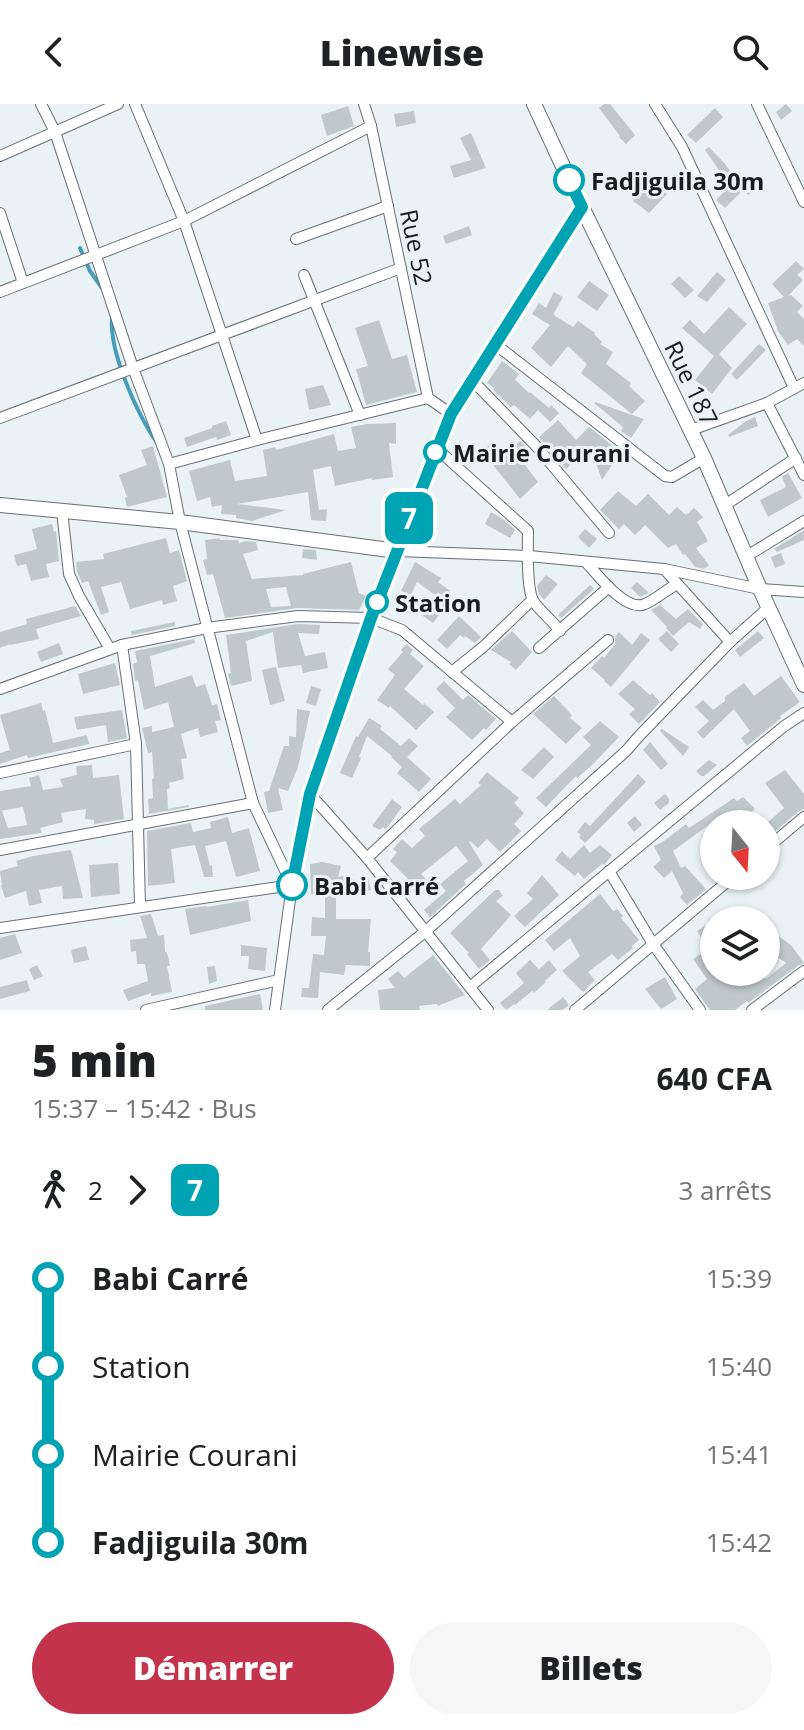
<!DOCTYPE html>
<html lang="fr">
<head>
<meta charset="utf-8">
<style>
  body { margin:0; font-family:"Open Sans",sans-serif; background:#f6f6f6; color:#202124; height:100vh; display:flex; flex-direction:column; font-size:30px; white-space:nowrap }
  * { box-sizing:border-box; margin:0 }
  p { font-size:26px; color:#757577 }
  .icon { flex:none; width:44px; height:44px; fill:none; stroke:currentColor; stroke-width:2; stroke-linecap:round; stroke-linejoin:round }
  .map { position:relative; height:906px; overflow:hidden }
  .sheet { display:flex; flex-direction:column; background:#fff; flex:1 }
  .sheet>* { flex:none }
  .badge { padding:0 16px; border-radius:12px; font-size:28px; line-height:52px }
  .needle { width:52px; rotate:162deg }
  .controls { position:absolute; left:700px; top:706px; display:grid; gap:16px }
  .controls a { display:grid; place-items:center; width:80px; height:80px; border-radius:50%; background:#fff; box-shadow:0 2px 6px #0004; font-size:40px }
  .map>.badge { position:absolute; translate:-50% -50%; box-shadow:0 0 0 4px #fff }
  .legs { display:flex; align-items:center; gap:12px; height:88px; padding:0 32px; font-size:26px }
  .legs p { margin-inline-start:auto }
  .head { display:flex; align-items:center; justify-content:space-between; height:136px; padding:0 32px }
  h1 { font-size:44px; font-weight:800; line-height:60px }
  .cta { display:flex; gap:16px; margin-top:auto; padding:16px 32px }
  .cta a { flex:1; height:92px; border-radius:48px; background:#c3334b; color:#fff; font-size:32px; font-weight:800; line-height:92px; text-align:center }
  .cta a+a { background:#f6f6f6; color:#202124 }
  ul { padding:0 32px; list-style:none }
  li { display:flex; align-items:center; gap:28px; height:88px; font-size:30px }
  li i { display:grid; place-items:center; width:12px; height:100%; margin:0 10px; background:currentColor }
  li i::after { content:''; width:20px; height:20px; margin:-10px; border:6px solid; border-radius:50%; background:#fff }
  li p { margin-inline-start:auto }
  li:first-child i { background:linear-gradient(#0000 50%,currentColor 0) }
  li:last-child i { background:linear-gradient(currentColor 50%,#0000 0) }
  header { display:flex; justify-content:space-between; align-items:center; height:104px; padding:0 32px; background:#fff; font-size:36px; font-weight:800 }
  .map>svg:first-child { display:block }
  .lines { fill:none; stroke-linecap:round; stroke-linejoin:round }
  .stream { stroke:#459dba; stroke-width:4 }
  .building { fill:#bfc8cb; fill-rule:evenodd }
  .street-casing { stroke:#687073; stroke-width:12 }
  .secondary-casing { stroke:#687073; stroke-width:16 }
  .street { stroke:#fff; stroke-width:10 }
  .secondary { stroke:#fff; stroke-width:14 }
  .line-1-casing { stroke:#fff; stroke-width:18 }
  .line-1 { stroke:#00a3b4; stroke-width:12 }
  .stop-1-dot { fill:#fff; stroke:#00a3b4; stroke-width:4 }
  .labels { text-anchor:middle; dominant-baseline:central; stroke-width:6; stroke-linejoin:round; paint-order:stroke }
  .stop-label { font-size:24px; font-weight:bold; fill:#1a1d1e; stroke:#eaf2f6; text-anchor:start }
  .street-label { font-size:24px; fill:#1a1d1e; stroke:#eaf2f6 }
</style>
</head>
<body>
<header><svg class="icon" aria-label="back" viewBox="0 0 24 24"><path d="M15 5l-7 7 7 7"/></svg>Linewise<svg class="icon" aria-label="search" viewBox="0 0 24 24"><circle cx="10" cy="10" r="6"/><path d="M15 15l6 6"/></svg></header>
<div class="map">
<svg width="804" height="906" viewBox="0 0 804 906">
  <rect width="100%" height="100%" fill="#eaf2f6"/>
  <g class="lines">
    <g class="stream">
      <polyline points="80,144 90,167 102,184"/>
      <path d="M112 214C109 249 138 311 157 339"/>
    </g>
  </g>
  <g class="building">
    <polygon points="604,0 610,0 635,31 626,40 619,33 620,32 599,4"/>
    <polygon points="786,0 792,7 781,16 776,8"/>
    <polygon points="348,2 354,22 327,32 321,11"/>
    <polygon points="715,4 723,13 696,39 687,31"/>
    <polygon points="414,7 416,19 396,23 394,10"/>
    <polygon points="471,29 486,64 454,74 450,62 471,56 460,34"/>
    <polygon points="709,43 725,60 737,76 743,71 756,84 748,91 743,86 725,104 716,96 730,82 705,46"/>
    <polygon points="652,77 667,90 649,109 633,97"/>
    <polygon points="469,122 472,131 446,140 443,132"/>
    <polygon points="796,157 804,165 797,171 803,176 788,192 791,191 803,202 797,208 804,215 804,242 797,235 788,241 778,227 768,199 784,193 772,180"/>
    <polygon points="717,168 726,176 707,198 697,192"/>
    <polygon points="679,172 694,186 685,194 671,180"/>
    <polygon points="589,177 609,191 597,207 577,193"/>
    <polygon points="554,188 563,193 554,209 555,212 573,223 578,217 595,229 594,230 602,238 600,240 613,248 606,260 631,279 629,282 645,297 632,310 581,269 587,260 568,242 551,263 531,244 550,221 532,210 539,199 546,204"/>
    <polygon points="729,203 747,220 719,250 732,264 712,290 695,276 714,252 682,224 690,216 704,230"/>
    <polygon points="379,216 392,255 407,251 417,288 366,301 356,265 368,262 355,224"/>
    <polygon points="759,240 766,246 737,276 731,270"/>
    <polygon points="502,257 519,270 515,276 529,289 530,288 549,304 551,301 559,309 550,318 538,306 530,315 514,301 511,303 493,286 494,284 487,279"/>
    <polygon points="323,281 331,301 309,306 305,285"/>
    <polygon points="595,298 644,315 631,334 621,327 623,323 594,299"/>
    <polygon points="755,313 758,322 729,333 728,331 746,317"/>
    <polygon points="558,316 576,336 589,323 608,338 618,349 617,351 618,352 602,376 590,342 566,365 539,333"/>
    <polygon points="226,317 231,331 217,336 216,333 187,343 184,334 212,324 212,322"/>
    <polygon points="396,319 396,340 389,339 393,373 372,376 372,374 335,382 331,362 313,366 319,406 327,405 326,417 311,416 308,388 237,400 286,406 252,417 236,414 236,411 221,410 222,401 212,403 210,393 197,397 189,367 230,356 235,377 267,372 263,346 276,343 276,346 334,330 338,347 356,344 351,323 367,320"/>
    <polygon points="520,337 527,344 518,352 538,378 520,395 482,347 493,338 504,351"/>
    <polygon points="153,342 167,393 127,403 125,394 127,393 119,371 147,361 141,346"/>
    <polygon points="788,369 802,394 768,413 760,396 786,383 782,373"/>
    <polygon points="618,387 636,402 648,390 669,411 677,403 686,411 694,404 703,413 697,418 708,437 696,444 709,461 704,465 695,463 685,450 683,451 676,440 668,444 645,421 635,431 624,420 619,425 600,406"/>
    <polygon points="491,408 503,415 515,426 510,434 485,420"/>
    <polygon points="52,420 54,428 56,427 59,457 46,460 49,473 31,477 26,460 17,462 14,451 37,445 32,425"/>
    <polygon points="585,425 597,435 589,444 578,433"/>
    <polygon points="804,426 804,436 777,448 774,445"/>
    <polygon points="166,434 170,449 179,446 187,477 173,482 177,497 163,501 162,496 130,505 121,478 101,483 109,508 101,511 88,477 82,479 77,468 76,458 104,455 103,450"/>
    <path d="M220 434V436H238L239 439 246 437 256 438 258 446 243 450 252 475 303 471V470L351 458 359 489 366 492 359 506 297 504 225 514 213 470 207 471 203 456 207 455 205 436ZM286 483 291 502 271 503 266 485Z"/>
    <polygon points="303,445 316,446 317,456 302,454"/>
    <polygon points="781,449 785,460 775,464 771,453"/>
    <polygon points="415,458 441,474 438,478 450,487 441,498 446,502 433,519 420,510 435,491 417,478 411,491 401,487"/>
    <polygon points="546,471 558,480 544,496 539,490 537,482"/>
    <polygon points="637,478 649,489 640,493 631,484"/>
    <polygon points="590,481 594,485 561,514 558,511"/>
    <polygon points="662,500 661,502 676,515 688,505 703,520 700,525 689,518 673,532 666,524 667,523 651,506"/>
    <polygon points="75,502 81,512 36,525 39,535 10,541 10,540 0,544 0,528 27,520 26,515"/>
    <polygon points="459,512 481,533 475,539 465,532 464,534 460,531 447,545 437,536"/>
    <polygon points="175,518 175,522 132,531 131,527"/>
    <polygon points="298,520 320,521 319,530 298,529 305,552 325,548 328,564 303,569 301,561 278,564 273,528 246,537 252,577 231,582 228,570 231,569 226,531"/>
    <polygon points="512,527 532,548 516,566 509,560 511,558 491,546"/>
    <polygon points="667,527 679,540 671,548 658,535"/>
    <polygon points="758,527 764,534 740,553 735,546"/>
    <polygon points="619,528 632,541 641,529 650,536 611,583 604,577 605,576 591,564 602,552 604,554 615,540 615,533"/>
    <polygon points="194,535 195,539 150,552 155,583 192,571 196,583 205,580 212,601 217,600 221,616 215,617 218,628 200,633 198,624 181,630 187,654 181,655 184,675 169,679 170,684 167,685 168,705 188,701 189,703 149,710 148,695 153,694 152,675 154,674 152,648 148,649 142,624 152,622 152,628 174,623 168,598 144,606 138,576 135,577 133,560 137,558 135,547"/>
    <polygon points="59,539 63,550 41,558 37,548"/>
    <polygon points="406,540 413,546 410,550 424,562 404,585 423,601 424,599 434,608 416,626 390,602 389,604 377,596 395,571 388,565 403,548 401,546"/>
    <polygon points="115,559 120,581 83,590 78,570"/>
    <polygon points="276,563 285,597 270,601 262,566"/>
    <polygon points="781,572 800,598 780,612 781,614 747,642 741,634 750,627 734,605 703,635 697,628 709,617 695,603 703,596 713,606 725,597 725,593 744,579 754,592"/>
    <polygon points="633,576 650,591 652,589 660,598 639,620 629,610 635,605 618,590"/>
    <polygon points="444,577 463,596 468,591 496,615 486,626 484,624 472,636 446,613 455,604 436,585"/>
    <polygon points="311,582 321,585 316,602 306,599"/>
    <polygon points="554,592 572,611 570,614 582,624 566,640 533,610"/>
    <polygon points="41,599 43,607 45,606 53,639 87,631 89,640 28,654 27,651 0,660 0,649 10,646 0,611"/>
    <polygon points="297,605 310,607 298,663 288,687 278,684 283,706 268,709 264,688 269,687 284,642 289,642 289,632 296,633"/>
    <polygon points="122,606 127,634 108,638 106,621 77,626 74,613"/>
    <polygon points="369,614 382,622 380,625 401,642 409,634 418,642 407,653 431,675 419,688 397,669 402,663 391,653 392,652 367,632 359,653 361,654 352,674 340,669 356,632 358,633"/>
    <polygon points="600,617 619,633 590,663 577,674 576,672 546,703 536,694 591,641 583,633"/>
    <polygon points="662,625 689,643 683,652 660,627"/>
    <polygon points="650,638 668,660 661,666 643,646"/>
    <polygon points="544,643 554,653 533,675 521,666"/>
    <polygon points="709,656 717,661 704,672 701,672 696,667"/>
    <polygon points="92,661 93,674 119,671 124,715 94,720 94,716 85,715 86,705 61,709 63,718 40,724 42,729 0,735 0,707 2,707 8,724 27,721 23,703 0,707 0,687 31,682 29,674 39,671 43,686 63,683 60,675 77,671 76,662"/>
    <polygon points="785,666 804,690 804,705 799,707 766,735 766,720 784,704 765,679"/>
    <polygon points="487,668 519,694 514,699 524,709 514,720 521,727 500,748 487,735 478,744 470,737 469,738 483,761 464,777 466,780 430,813 424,806 446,787 440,780 468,757 456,742 421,770 429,778 420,787 390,757 397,748 393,745 402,735 412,744 425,732 419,725 455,695 460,700 481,681 478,679"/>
    <polygon points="638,670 646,678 585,739 579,733 581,731 577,728 585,718 590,722"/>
    <polygon points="665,690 669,695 669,699 660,706 654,699"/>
    <polygon points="743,693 755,705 736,720 710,720 673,747 681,764 685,762 706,785 687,801 680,793 683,789 672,767 664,774 653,763 661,756 654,742 664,737 686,720 689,724 734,694 737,697"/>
    <polygon points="392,695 402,703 386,725 383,723 380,726 372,722"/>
    <polygon points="635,712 642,721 634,728 627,719"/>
    <polygon points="228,713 232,729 249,724 260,767 236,773 226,737 205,742 210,762 212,761 213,773 204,773 195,741 171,745 175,779 148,782 147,727 191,719 193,728 211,724 210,718"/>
    <polygon points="584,741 590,749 600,741 612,751 604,761 602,760 584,775 578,768 575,772 555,756 562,747 570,755"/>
    <polygon points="71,746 83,794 63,795 62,782 39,786 42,799 29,802 26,787 5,794 1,781 2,781 0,767 18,762 16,757 33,752"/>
    <polygon points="322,758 341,762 338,773 353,770 345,781 354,789 368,773 371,786 336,794 336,815 371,815 368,848 370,848 370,862 346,861 344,871 320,868 318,894 301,893 302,884 309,884 313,850 324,851 326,832 311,832 312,813 325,814 325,790 311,790 310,760"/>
    <polygon points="118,759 120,790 91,793 89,761"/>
    <polygon points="542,771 559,791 525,823 514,812 533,795 527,789"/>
    <polygon points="495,786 499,786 503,792 496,797 511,811 481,845 490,856 479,865 467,850 469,849 450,829"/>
    <polygon points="600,790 613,807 617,805 623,812 621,814 639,836 632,842 633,844 618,856 612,850 588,868 595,876 583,888 562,867 580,852 570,834 554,847 545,836"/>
    <polygon points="248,796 251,817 190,831 185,805 207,802 207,803"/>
    <polygon points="151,810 158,832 164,831 165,848 167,848 170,862 167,862 172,888 151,892 151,889 128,897 123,886 148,877 145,860 137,860 136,847 131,848 130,836 147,834 140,812"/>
    <polygon points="711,818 714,824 714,868 761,868 766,875 786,859 766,845 766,840 774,829 791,841 804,859 799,861 748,899 747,897 735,906 710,906 695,885 707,875 693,855 708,845 697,827"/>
    <polygon points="15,830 22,849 0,856 0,834"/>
    <polygon points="241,841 267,844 265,867 248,865 249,852 241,852"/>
    <polygon points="86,842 89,856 74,859 71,846"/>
    <polygon points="433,851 465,891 438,902 437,900 419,902 420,906 380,906 378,886 395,884 388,875 398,867 404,874"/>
    <polygon points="530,856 539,865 549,856 557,866 545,877 546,878 534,889 532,887 515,901 514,900 506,906 500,899 524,879 516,869"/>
    <polygon points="37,861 43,872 34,876 29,865"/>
    <polygon points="215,862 217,877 209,880 207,863"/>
    <polygon points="665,873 677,895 661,905 645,885"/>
    <polygon points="27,876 30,887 0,895 0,883"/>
    <polygon points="260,890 263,906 205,906 205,902"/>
    <polygon points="563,893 569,901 562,906 547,906"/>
  </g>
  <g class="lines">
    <defs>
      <g id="street">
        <polyline points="135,0 184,117 257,336"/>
        <polyline points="364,0 371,22 428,294"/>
        <polyline points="655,0 682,43 794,284"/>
        <polyline points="757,0 804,98"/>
        <polyline points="0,52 118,0"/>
        <polyline points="0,109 23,179"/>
        <polyline points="296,135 388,102"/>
        <polyline points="304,171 360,311"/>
        <polyline points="0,188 184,117 371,22"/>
        <polyline points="495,240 665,372 672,373 704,354"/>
        <polyline points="472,276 536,342 609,429"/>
        <polyline points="767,299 804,371"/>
        <polyline points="0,314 401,164"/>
        <polyline points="691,326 767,299 804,279"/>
        <path d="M436 344 528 427C528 442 526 487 534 498 541 508 552 516 560 527"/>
        <polyline points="169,360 257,336 428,294 451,310"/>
        <polyline points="725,401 796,354"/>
        <polyline points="62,407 69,470 79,492 110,545"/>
        <polyline points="747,452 804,417"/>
        <path d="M586 458C597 470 626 509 645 500 655 496 666 486 677 480"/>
        <polyline points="730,538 768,504"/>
        <polyline points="122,541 136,640 140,803"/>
        <polyline points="539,544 609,483"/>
        <polyline points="452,568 483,543 532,496"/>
        <polyline points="0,585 122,541 207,524 298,512 371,514 402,526 512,618"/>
        <polyline points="0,669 136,640"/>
        <polyline points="310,690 367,754 488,906"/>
        <polyline points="766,745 804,713"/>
        <polyline points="0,746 253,699"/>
        <polyline points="367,754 512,618 608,536"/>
        <polyline points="609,767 653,840 700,906"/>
        <polyline points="0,824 292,781 253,699 180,418 169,360 133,264 55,28 41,0"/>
        <polyline points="471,882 783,623 804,609"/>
        <polyline points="146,906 279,876"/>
        <polyline points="275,906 292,781 310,690 371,514 397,447 529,452 664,465 760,485 804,488"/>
        <polyline points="328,906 426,827 626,647 640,631 730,538 664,465"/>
        <polyline points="575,906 734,772"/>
        <polyline points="752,906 804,867"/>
      </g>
      <g id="secondary">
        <polyline points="534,0 582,103 704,354 760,485 804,581"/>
        <polyline points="0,401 180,418 397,447 451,310 582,103"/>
      </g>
    </defs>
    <use href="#street" class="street-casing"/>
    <use href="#secondary" class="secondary-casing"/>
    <use href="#street" class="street"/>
    <use href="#secondary" class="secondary"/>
  </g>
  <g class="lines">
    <defs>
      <polyline id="line-1" points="292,781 310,690 371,514 451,310 582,103 569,76"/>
    </defs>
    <use href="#line-1" class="line-1-casing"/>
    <use href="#line-1" class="line-1"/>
  </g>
  <g class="stop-1-dot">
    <circle cx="569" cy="76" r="14"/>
    <circle cx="435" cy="348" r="10"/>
    <circle cx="377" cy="498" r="10"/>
    <circle cx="292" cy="781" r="14"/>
  </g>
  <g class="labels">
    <g class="stop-label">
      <text x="591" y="76">Fadjiguila 30m</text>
      <text x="453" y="348">Mairie Courani</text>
      <text x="395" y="498">Station</text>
      <text x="314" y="781">Babi Carré</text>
    </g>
    <g class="street-label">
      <text transform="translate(417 143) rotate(78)">Rue 52</text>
      <text transform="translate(692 279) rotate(64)">Rue 187</text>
    </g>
  </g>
</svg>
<div class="controls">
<a><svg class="needle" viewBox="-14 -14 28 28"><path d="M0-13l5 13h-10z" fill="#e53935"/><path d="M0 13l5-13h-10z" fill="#757577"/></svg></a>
<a><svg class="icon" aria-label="layers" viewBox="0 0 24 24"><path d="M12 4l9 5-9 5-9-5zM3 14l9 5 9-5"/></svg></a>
</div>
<b class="badge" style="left:409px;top:414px;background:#00a3b4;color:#fff">7</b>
</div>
<section class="sheet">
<div class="head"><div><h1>5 min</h1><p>15:37 – 15:42 · Bus</p></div><b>640 CFA</b></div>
<div class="legs"><svg class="icon" aria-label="walk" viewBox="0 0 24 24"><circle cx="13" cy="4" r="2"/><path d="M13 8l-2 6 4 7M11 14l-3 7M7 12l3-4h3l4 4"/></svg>2<svg class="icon" aria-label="forward" viewBox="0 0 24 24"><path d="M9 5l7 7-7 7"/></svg><b class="badge" style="background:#00a3b4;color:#fff">7</b><p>3 arrêts</p></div>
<ul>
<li><i style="color:#00a3b4"></i><b>Babi Carré</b><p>15:39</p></li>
<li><i style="color:#00a3b4"></i><span>Station</span><p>15:40</p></li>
<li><i style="color:#00a3b4"></i><span>Mairie Courani</span><p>15:41</p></li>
<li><i style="color:#00a3b4"></i><b>Fadjiguila 30m</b><p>15:42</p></li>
</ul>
<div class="cta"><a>Démarrer</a><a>Billets</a></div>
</section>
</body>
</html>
